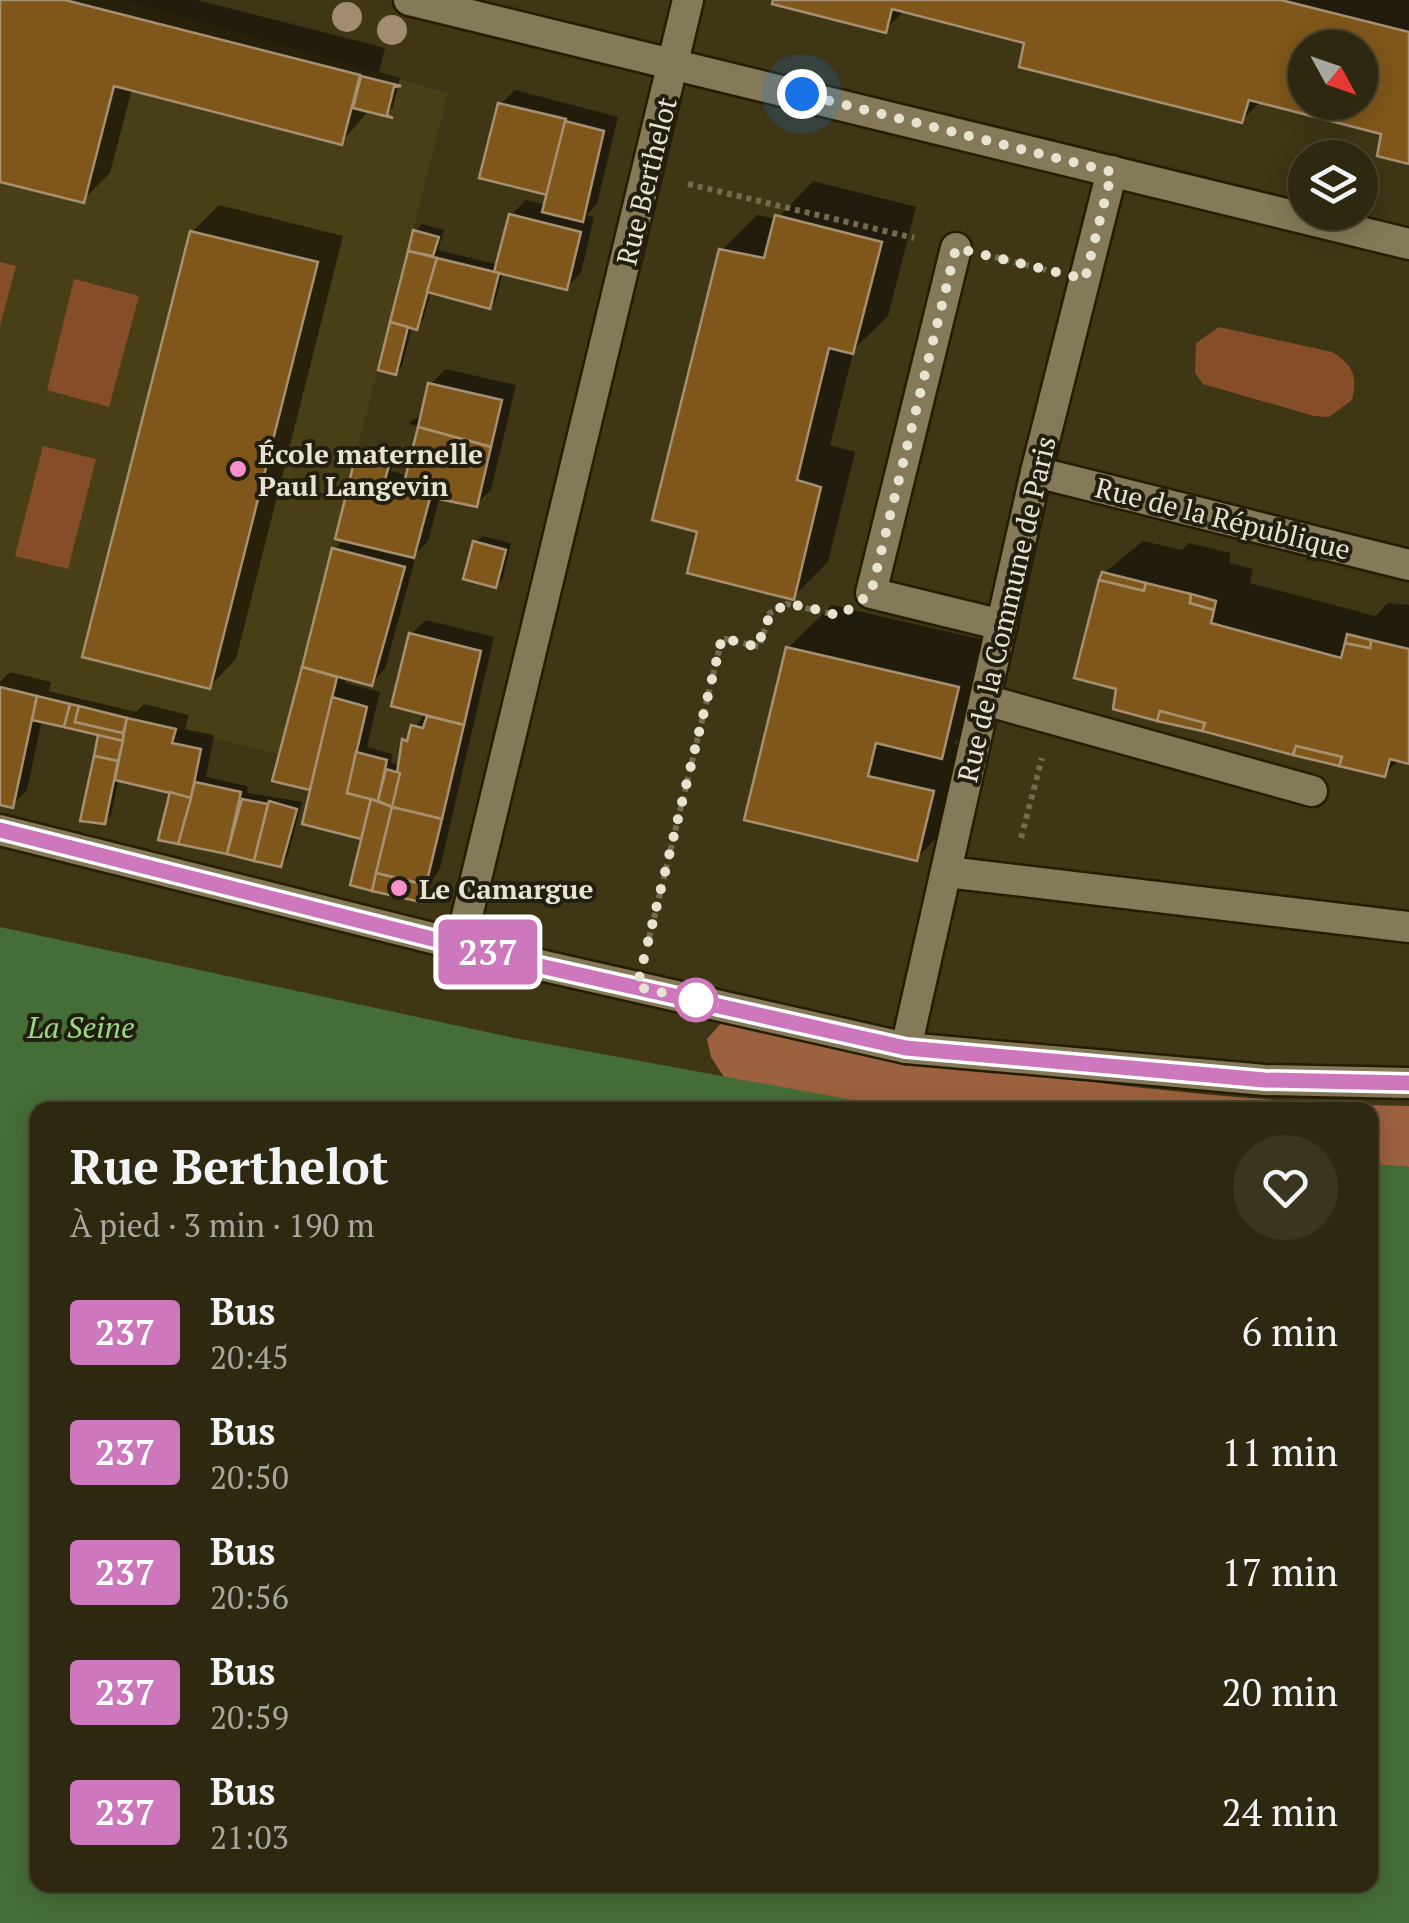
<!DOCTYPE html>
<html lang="fr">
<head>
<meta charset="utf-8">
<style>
  body { margin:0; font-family:"PT Serif",serif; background:#3b341e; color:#f1f3f6; height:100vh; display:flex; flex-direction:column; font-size:38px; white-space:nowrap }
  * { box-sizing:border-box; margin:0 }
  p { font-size:32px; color:#a7a69f }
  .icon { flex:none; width:55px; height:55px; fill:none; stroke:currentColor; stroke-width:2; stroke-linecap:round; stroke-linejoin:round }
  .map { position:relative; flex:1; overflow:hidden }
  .drawer { position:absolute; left:30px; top:1102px; width:1348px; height:790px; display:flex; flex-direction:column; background:#2f2810; border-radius:20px; box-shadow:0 5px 25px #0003,0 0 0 2px #4a4430 }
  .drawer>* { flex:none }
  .badge { padding:0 20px; border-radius:8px; font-size:35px; line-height:65px }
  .needle { width:65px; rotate:130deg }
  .controls { position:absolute; left:1288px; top:30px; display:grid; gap:20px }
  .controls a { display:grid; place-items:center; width:90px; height:90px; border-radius:50%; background:#2f2810; box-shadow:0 5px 25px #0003,0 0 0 2px #4a4430; font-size:50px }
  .you { position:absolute; width:50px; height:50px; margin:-25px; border:8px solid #fff; border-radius:50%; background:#1a73e8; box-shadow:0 0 0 15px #1a73e833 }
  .map>.badge { position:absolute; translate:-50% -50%; box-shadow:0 0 0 5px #fff }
  .round { display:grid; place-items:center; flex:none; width:105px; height:105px; border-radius:52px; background:#3b341e }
  .summary { display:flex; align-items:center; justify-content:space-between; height:170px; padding:0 40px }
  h1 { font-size:48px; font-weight:800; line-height:75px }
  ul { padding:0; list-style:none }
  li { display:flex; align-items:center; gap:30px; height:120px; padding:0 40px }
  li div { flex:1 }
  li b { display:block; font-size:38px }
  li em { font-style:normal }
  li .badge { min-width:110px; font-weight:700; text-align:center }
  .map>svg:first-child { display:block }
  .built { fill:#493f16 }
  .green { fill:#864d29 }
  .forest { fill:#9c613e }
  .water { fill:#456d38 }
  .shadow { fill:#0007; fill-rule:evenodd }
  .building { fill:#7f571a; stroke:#a79072; stroke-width:2.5; fill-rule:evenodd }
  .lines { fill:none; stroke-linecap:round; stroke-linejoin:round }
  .minor-casing { stroke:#261d00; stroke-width:35 }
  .path { stroke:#726b4f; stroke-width:6; stroke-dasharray:5 5; stroke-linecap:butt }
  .minor { stroke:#847a59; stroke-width:30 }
  .tree { fill:#a38b72 }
  .line-casing { stroke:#fff; stroke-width:22 }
  .line { stroke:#cd78bd; stroke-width:15 }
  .walk { stroke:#e7e3d0; stroke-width:10; stroke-dasharray:0 18 }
  .poi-dot { fill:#f890cc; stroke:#221e10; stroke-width:4 }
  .stop-dot { fill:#fff; stroke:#cd78bd; stroke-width:5 }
  .labels { text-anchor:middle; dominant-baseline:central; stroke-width:8; stroke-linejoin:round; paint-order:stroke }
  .street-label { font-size:28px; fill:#e7e3d0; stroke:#221e10 }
  .poi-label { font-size:28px; font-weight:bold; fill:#e7e3d0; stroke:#221e10; text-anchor:start }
  .water-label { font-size:30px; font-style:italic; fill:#9ad688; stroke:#221e10 }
</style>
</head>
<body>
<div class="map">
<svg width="1409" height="1923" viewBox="0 0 1409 1923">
  <rect width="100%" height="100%" fill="#3f3616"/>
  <polygon class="built" points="0,0 123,0 448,93 279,754 0,687"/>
  <g class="green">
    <polygon points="0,262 16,266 0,326"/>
    <polygon points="74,279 139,296 109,407 47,390"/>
    <path d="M1219 327 1332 352C1353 364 1358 377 1352 400L1329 417 1314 416 1203 384 1195 373 1196 343Z"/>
    <polygon points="43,446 96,459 68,569 15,556"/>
  </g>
  <path class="forest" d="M723 1021C950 1064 1177 1102 1409 1106V1167L1370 1164V1110H907L726 1080 711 1057 707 1039Z"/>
  <polygon class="water" points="0,927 515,1038 907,1110 38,1110 38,1885 1370,1885 1370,1164 1409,1167 1409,1923 0,1923"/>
  <g class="shadow">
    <polygon points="0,0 197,0 385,48 379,72 400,78 393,107 386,114 369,110 341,143 132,89 110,173 83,200 0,179"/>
    <path d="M776 0H1409V162L1384 132 1261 101 1242 120 1027 42 905 10 885 30ZM1305 48H1360V102H1305Z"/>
    <polygon points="515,90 618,117 597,204 586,215 594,217 581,273 566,288 503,272 496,299 490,306 431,291 423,320 412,326 402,366 395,373 381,368 416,231 422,224 444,230 438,250 499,265 511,215 526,200 547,205 550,193 501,104"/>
    <polygon points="813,181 916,207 888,316 854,349 830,445 855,452 828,562 793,597 700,530 722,250 757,215 777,219"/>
    <polygon points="219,205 343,236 236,659 209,687 192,232"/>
    <polygon points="445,369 516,385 491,490 476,504 440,496 428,541 417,552 385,669 371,683 346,677 345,683 380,692 367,747 392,754 391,763 399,765 405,740 426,713 411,634 426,620 494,637 440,868 420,899 366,831 360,836 313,789 275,779 335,549 345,539 359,454 365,448 395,456 391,471 408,476 412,461 402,458 405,449 416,443 420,427 409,424 411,421 423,415 431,384"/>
    <polygon points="482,536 511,543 503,578 496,585 476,542"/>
    <polygon points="1143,541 1182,550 1189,543 1230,553 1230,563 1253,569 1250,583 1375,616 1388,603 1409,605 1409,761 1400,759 1384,775 1119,687 1104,573"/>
    <polygon points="832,605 1001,644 984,713 954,743 976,748 959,815 916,859 788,648"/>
    <polygon points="10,672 51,682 49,691 136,712 144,704 189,715 185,729 214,735 206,777 247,786 248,793 302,802 287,858 280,865 161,838 173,791 119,778 111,815 104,822 101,733 42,719 27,790 12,805 0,802 0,682"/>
  </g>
  <g class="building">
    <polygon points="0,0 65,0 360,75 342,145 114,86 84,203 0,182"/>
    <path d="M773 0H1281L1409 32V164L1377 156 1381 134 1249 100 1242 123 1019 67 1024 43 892 9 886 33 772 4ZM1305 48H1360V102H1305Z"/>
    <polygon points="361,76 401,86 394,87 387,115 393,118 353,108"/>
    <polygon points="498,103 566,119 547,195 479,178"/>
    <polygon points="565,121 604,131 583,222 542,212"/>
    <polygon points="509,214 581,232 567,290 494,272"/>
    <polygon points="775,215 882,242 853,354 829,348 809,430 797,480 821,487 794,600 687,573 697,532 652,520 719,249 764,258"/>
    <polygon points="413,230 439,237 433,256 408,251"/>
    <polygon points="190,231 318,262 210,689 82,657"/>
    <polygon points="408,251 437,258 417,330 390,322"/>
    <polygon points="437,258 499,273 490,309 427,292"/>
    <polygon points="390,322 408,327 396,375 378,370"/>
    <polygon points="428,383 502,400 491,447 418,427"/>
    <polygon points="418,427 491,447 477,507 402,491"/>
    <polygon points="402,448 412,450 409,463 399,460"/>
    <polygon points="356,453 390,462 383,487 350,479"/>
    <polygon points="350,479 430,498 414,558 335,539"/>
    <polygon points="473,541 506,550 496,588 463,579"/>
    <polygon points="332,548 405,567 372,686 302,667"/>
    <polygon points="1102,572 1146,583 1144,591 1099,580"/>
    <polygon points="1099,580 1144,591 1146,583 1191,594 1190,603 1214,610 1211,623 1341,658 1345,643 1370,648 1371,640 1409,649 1409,764 1390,759 1385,777 1339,766 1342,757 1296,746 1293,755 1202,731 1205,723 1160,711 1157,721 1113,709 1116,689 1074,678"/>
    <polygon points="1191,594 1216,601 1214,610 1190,603"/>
    <polygon points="409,633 481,651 464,725 391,706"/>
    <polygon points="1347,634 1371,640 1370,648 1345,643"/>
    <polygon points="786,647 959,687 942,759 876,743 868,776 934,791 917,861 744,820"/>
    <polygon points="302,667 337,677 310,790 272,781"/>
    <polygon points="0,687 37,696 13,808 0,805"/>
    <polygon points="37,696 70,704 64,727 32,720"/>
    <polygon points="332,697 367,707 347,793 371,799 361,839 302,824"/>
    <polygon points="70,704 79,706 75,722 123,733 123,741 64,727"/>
    <polygon points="79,706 127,718 123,733 75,722"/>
    <polygon points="1160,711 1205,723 1202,731 1157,721"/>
    <polygon points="427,716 464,725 442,819 392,807 402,739 407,741 411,725 423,728"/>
    <polygon points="127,718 176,729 172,743 201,749 191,798 115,780"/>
    <polygon points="98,735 123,741 118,761 94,756"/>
    <polygon points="1296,746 1342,757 1339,766 1293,755"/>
    <polygon points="356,752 387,760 378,801 347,793"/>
    <polygon points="94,756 118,761 105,824 80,821"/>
    <polygon points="386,769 400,773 392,807 378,801"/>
    <polygon points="195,782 241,792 227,854 178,844"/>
    <polygon points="170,792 191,798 178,844 158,840"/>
    <polygon points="242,799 268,804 254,861 227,854"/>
    <polygon points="371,799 392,807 372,891 350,885"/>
    <polygon points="269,801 297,809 281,867 254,861"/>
    <polygon points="392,807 442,819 426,885 376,873"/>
    <polygon points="376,873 426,885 421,902 372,891"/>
  </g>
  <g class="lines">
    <defs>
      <g id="minor">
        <polyline points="409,0 1409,244"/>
        <polyline points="956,248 871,593 1002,625"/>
        <polyline points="1036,472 1409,565"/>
        <polyline points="985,700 1312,791"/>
        <polyline points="0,830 540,965 906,1048 1265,1080 1409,1083"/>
        <polyline points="947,872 1409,927"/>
        <polyline points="460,945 688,0"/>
        <polyline points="906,1048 1036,472 1112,171"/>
      </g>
    </defs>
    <use href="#minor" class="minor-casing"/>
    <g class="path">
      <polyline points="688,184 914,238"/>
      <polyline points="995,257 1046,270"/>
      <polyline points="1021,838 1042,758"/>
      <polyline points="647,947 722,638 759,647 770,613 787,604 836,615"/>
    </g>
    <use href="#minor" class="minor"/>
  </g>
  <g class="tree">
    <circle cx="347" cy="17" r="15"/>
    <circle cx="392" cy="30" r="15"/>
  </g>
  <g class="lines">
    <defs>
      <polyline id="line" points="0,830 540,966 906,1048 1265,1080 1409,1083"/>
    </defs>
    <use href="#line" class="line-casing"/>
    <use href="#line" class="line"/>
    <path class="walk" d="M696 1000 714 1004 637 987 722 638 758 647C773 590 792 604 840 616L871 593 956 248 1085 279 1112 172 802 94"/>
  </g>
  <g class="poi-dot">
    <circle cx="238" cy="469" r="10"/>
    <circle cx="399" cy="888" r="10"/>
  </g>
  <circle class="stop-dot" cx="696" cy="1000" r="20"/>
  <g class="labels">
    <g class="street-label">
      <text transform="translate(646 181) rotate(-76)">Rue Berthelot</text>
      <text transform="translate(1223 518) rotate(14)">Rue de la République</text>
      <text transform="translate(1006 609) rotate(-77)">Rue de la Commune de Paris</text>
    </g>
    <g class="poi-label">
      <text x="258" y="453">École maternelle<tspan x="258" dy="32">Paul Langevin</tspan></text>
      <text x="419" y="888">Le Camargue</text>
    </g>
    <g class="water-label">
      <text x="81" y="1027">La Seine</text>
    </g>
  </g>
</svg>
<div class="controls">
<a><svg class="needle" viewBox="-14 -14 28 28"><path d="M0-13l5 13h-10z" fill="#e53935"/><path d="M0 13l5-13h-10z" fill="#a7a69f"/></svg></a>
<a><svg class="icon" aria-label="layers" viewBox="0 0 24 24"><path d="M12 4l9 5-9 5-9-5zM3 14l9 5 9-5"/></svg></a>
</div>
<div class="you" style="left:802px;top:94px"></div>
<b class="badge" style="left:488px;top:952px;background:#cd78bd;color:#fff">237</b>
<section class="drawer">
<div class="summary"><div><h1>Rue Berthelot</h1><p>À pied · 3 min · 190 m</p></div><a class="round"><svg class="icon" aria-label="heart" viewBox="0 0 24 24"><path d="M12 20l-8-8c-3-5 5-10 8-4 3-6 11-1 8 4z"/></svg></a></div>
<ul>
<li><span class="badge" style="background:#cd78bd;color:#fff">237</span><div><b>Bus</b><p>20:45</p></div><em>6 min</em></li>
<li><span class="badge" style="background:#cd78bd;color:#fff">237</span><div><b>Bus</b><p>20:50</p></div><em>11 min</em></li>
<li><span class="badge" style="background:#cd78bd;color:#fff">237</span><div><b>Bus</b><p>20:56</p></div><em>17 min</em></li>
<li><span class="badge" style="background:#cd78bd;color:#fff">237</span><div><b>Bus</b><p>20:59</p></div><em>20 min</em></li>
<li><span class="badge" style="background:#cd78bd;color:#fff">237</span><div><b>Bus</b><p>21:03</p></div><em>24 min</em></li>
</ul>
</section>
</div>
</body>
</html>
